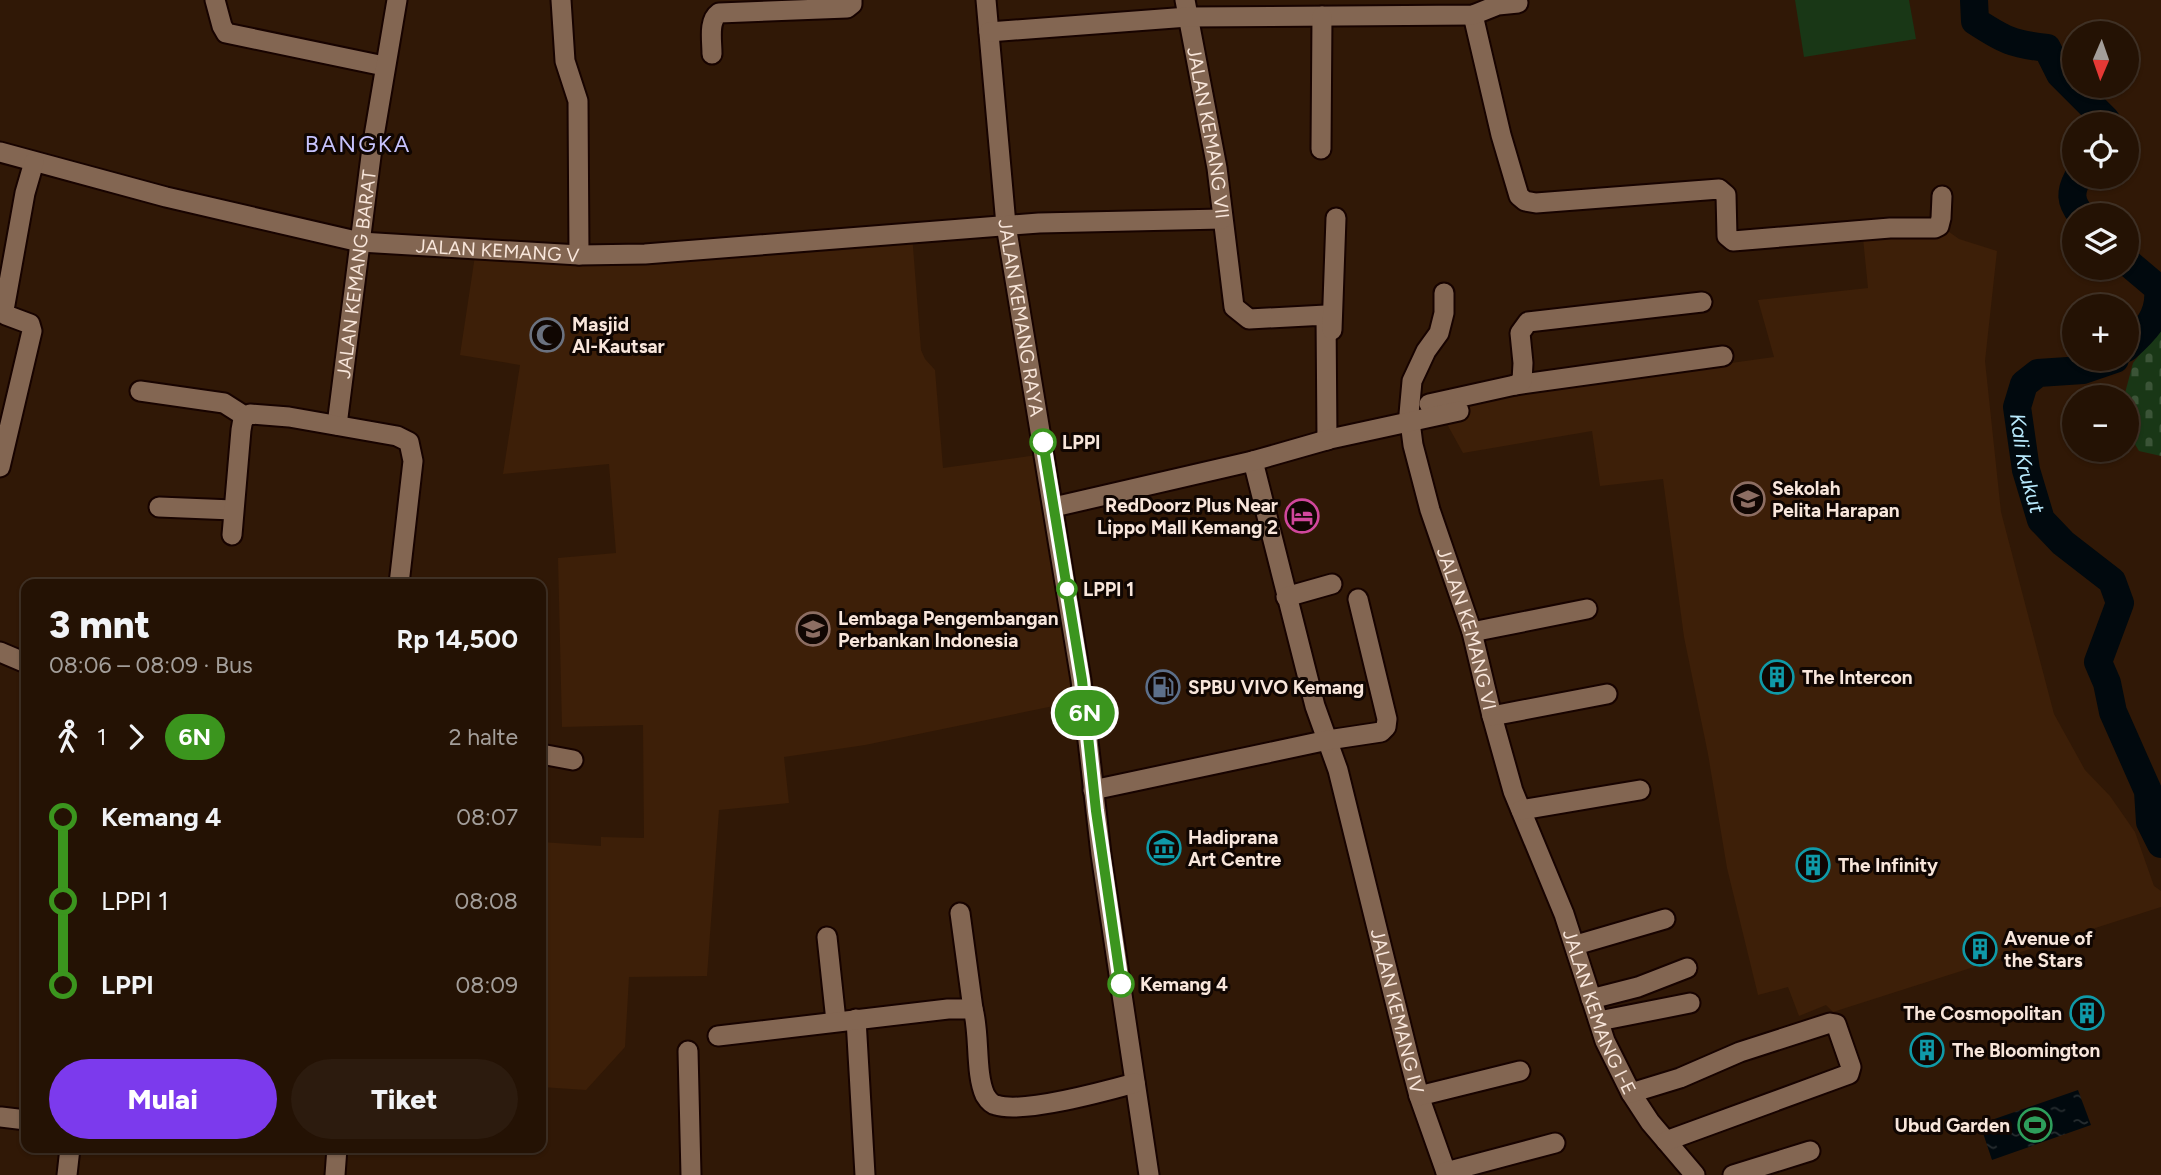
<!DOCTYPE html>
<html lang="id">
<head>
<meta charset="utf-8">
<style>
  body { margin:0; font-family:Figtree,sans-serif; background:#2c1b0e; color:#f1f3f6; height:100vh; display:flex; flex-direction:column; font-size:26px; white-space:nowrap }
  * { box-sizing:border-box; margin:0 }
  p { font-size:23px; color:#a39e9a }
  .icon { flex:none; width:38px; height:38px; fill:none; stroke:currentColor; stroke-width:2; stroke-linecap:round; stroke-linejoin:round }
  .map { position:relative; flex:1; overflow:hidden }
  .panel { position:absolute; left:21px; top:579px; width:525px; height:574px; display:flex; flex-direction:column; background:#241204; border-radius:14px; box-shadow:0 2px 5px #0004,0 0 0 2px #413226 }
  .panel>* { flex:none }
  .badge { padding:0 14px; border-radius:23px; font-size:24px; line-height:46px }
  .needle { width:46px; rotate:182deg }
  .tools { position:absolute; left:2062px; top:21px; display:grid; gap:14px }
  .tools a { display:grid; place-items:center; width:77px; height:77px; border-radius:50%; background:#241204; box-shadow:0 2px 5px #0004,0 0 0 2px #413226; font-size:35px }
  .map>.badge { position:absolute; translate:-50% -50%; box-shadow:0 0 0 4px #fff }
  .legs { display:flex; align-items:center; gap:10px; height:77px; padding:0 28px; font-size:23px }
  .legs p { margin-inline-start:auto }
  .head { display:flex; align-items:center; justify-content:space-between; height:119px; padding:0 28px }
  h1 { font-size:38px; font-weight:800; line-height:52px }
  .button { display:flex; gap:14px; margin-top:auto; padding:14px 28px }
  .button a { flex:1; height:80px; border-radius:42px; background:#7c3aed; color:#fff; font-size:28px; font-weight:800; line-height:80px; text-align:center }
  .button a+a { background:#2c1b0e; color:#f1f3f6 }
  ul { padding:0 28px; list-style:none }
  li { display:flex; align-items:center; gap:24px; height:84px; font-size:26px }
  li i { display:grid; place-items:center; width:10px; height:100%; margin:0 9px; background:currentColor }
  li i::after { content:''; width:18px; height:18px; margin:-9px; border:5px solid; border-radius:50%; background:#241204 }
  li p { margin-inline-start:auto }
  li:first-child i { background:linear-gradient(#0000 50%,currentColor 0) }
  li:last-child i { background:linear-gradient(currentColor 50%,#0000 0) }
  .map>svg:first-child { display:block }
  .built { fill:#3d1f08 }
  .cemetery { fill:url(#cemetery-stones) }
  .pitch { fill:#193716 }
  .water { fill:url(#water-ripples) }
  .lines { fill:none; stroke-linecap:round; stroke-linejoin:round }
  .river { stroke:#01090e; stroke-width:28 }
  .minor-casing { stroke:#170300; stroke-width:23 }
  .minor { stroke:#836652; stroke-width:19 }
  .line-1-casing { stroke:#fff; stroke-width:16 }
  .line-1 { stroke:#3b951e; stroke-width:10 }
  .stop-1-dot { fill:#fff; stroke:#3b951e; stroke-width:3.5 }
  .labels { text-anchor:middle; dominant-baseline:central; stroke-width:6; stroke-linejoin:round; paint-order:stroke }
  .street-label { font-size:19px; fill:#f8e6db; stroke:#100602 }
  .poi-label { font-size:19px; font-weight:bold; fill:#f8e6db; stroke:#100602; text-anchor:start }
  .stop-label { font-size:19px; font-weight:bold; fill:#f8e6db; stroke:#100602; text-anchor:start }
  .water-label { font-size:21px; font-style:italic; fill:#b7e8fb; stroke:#100602 }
  .quarter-label { font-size:23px; letter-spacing:2px; fill:#c7c3fd; stroke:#100602 }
</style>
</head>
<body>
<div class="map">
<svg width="2161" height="1175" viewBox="0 0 2161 1175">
  <defs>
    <pattern id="cemetery-stones" width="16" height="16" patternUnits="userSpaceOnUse" patternTransform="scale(1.75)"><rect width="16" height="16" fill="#193716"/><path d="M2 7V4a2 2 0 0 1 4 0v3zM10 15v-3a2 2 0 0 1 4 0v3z" fill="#3b5437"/></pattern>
    <pattern id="water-ripples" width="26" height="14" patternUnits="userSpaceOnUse" patternTransform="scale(1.75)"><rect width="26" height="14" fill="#01090e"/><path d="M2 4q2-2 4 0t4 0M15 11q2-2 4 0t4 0" fill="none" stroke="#272d30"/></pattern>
  </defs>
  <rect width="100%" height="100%" fill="#301806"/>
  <g class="built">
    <polygon points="1945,229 1959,239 1997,251 1985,361 2001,512 2054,714 2085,770 2110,796 2135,832 2154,886 2161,891 2161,907 1833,1012 1826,1005 1799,1016 1788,987 1758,995 1727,868 1708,754 1684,637 1663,479 1600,486 1592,431 1463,453 1436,404 1774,357 1758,300 1868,288 1863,238"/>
    <polygon points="912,234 921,350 925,359 935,370 943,468 1037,455 1078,701 865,745 784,757 789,803 719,810 707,976 629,977 625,1047 586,1090 541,1087 541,842 601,846 601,837 644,838 643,725 562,727 558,558 616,553 609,464 503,474 520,365 460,355 476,249"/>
  </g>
  <polygon class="cemetery" points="2161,327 2161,456 2139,451 2126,429 2126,397 2124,397 2133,363"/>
  <polygon class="pitch" points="1795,0 1909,0 1916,39 1804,57"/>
  <polygon class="water" points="2078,1090 2091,1125 1992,1160 1980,1124"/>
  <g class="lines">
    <g class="river">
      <path d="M1974 0 1975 21C2004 40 2012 44 2047 48L2060 74 2106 120 2104 124"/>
      <path d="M2078 177C2070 192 2070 201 2081 215"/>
      <path d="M2126 261 2158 288C2161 316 2146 330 2126 348"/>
      <path id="s1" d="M2115 359 2083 370 2038 373 2024 384 2017 407 2026 470 2041 520 2063 543 2112 581 2120 603 2098 662 2107 683 2113 712 2148 791 2150 822 2161 844"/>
    </g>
    <defs>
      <g id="minor">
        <polyline points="215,0 222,26 226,33 384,66"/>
        <polyline points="561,0 565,61 578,101 579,255"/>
        <path id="s2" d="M986 0 1006 225 1081 680 1101 854 1149 1175"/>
        <path id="s3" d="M1185 0 1217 168 1234 307 1249 319 1326 315 1327 440"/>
        <polyline points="1473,15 1501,135 1519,196 1525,201 1536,203 1719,189 1726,195 1727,236 1733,241 1890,228 1935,228 1939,226 1941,218 1942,196"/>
        <polyline points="989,32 1188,17 1473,15 1498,5 1518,3"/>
        <path d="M712 54C712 40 708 21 719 13L847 8 852 4V0"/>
        <polyline points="1321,149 1322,16"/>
        <path id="s4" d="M0 152 166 197 360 242 579 255 645 254 1039 223 1222 219"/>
        <path id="s5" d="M1444 293V313L1439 333 1426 351 1412 381 1409 414 1413 445 1430 510 1472 632 1492 716 1513 791 1564 914 1605 1041 1631 1093 1650 1122 1695 1175"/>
        <polyline points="1332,330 1336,218"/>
        <polyline points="1515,385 1723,356"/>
        <polyline points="140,391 224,403 246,417"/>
        <polyline points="1429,404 1515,385 1522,381 1523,363 1520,333 1528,322 1702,302"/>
        <path id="s6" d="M337 425 372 148 397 0"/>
        <path id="s7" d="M1253 461 1315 706 1338 770 1408 1054 1419 1096 1447 1175"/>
        <polyline points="0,467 32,331 30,324 6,315 4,310 25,193 34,162"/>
        <polyline points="159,507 233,510"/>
        <polyline points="1054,507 1253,461 1330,439 1459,411"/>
        <polyline points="232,535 241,430 243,419 250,414 289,417 397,436 409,442 413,461 399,584"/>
        <polyline points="1286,597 1332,584"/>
        <polyline points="1472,632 1587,609"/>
        <polyline points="0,652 26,663"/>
        <polyline points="1492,716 1607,694"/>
        <polyline points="541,754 573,760"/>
        <polyline points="1093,790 1328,740 1381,732 1386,727 1387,719 1358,599"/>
        <polyline points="1521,810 1640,790"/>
        <polyline points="960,913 973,1009"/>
        <polyline points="827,937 836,1021"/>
        <polyline points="1576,945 1665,919"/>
        <polyline points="1591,999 1638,987 1687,968"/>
        <polyline points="856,1019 865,1175"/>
        <polyline points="1599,1021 1690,1003"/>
        <path d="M718 1036 948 1009H973C980 1034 975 1073 985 1095 988 1100 991 1104 996 1105 1023 1114 1106 1091 1135 1083"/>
        <polyline points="688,1051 691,1175"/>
        <polyline points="1631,1093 1680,1078 1740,1052 1830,1023 1836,1024 1851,1067 1849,1074 1666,1141"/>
        <polyline points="1419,1096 1520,1071"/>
        <polyline points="1,1117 26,1120"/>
        <polyline points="1446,1172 1555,1143"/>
        <polyline points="67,1175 70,1148"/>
        <polyline points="335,1175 337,1148"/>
        <polyline points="1733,1175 1810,1151"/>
      </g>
    </defs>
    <use href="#minor" class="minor-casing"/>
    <use href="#minor" class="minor"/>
  </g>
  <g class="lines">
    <defs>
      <polyline id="line-1" points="1043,442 1082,680 1096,811 1121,984"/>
    </defs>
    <use href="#line-1" class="line-1-casing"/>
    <use href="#line-1" class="line-1"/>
  </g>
  <defs>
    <symbol id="mosque-ring" viewBox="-11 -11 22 22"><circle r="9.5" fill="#100602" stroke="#6b7280" stroke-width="1.5"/><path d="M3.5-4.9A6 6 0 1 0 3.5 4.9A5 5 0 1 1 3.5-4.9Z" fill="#6b7280"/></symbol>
    <symbol id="school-ring" viewBox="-11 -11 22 22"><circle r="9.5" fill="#100602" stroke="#8d6e63" stroke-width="1.5"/><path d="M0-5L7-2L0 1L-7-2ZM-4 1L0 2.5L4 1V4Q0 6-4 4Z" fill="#8d6e63"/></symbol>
    <symbol id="hotel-ring" viewBox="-11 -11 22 22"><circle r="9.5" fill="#100602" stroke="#d1479c" stroke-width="1.5"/><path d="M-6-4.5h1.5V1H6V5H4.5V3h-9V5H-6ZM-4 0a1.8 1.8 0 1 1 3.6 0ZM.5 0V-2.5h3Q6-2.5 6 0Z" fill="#d1479c"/></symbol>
    <symbol id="university-ring" viewBox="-11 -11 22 22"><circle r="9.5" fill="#100602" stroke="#8d6e63" stroke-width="1.5"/><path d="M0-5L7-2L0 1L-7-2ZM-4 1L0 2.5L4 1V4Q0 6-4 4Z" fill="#8d6e63"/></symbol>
    <symbol id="building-ring" viewBox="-11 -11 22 22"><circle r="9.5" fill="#100602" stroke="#0f9aa8" stroke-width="1.5"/><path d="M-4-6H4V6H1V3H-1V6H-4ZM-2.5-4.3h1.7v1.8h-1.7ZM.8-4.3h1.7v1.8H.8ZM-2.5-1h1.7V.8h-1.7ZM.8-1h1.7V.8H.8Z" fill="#0f9aa8"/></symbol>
    <symbol id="fuel-ring" viewBox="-11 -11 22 22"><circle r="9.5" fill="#100602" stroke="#5c6f8a" stroke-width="1.5"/><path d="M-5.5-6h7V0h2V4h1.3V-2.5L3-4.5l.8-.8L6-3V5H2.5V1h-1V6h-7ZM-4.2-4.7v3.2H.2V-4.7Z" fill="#5c6f8a"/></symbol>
    <symbol id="museum-ring" viewBox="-11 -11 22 22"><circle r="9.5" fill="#100602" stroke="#0f9aa8" stroke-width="1.5"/><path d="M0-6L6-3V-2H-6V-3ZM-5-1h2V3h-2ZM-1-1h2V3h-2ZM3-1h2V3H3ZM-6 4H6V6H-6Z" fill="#0f9aa8"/></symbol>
    <symbol id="stadium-ring" viewBox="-11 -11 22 22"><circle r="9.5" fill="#100602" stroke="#2e9e5b" stroke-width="1.5"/><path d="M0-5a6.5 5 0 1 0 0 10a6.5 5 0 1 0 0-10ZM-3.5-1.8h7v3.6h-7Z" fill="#2e9e5b"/></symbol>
  </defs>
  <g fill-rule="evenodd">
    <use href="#mosque-ring" x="528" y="316" width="38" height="38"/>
    <use href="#school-ring" x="1729" y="480" width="38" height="38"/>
    <use href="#hotel-ring" x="1283" y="497" width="38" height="38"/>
    <use href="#university-ring" x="794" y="610" width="38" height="38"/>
    <use href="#building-ring" x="1758" y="658" width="38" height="38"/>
    <use href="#fuel-ring" x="1144" y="668" width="38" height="38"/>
    <use href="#museum-ring" x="1145" y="829" width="38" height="38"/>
    <use href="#building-ring" x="1794" y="846" width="38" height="38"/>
    <use href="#building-ring" x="1961" y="930" width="38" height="38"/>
    <use href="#building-ring" x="2068" y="994" width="38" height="38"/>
    <use href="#building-ring" x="1908" y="1031" width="38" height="38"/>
    <use href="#stadium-ring" x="2016" y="1106" width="38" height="38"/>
  </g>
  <g class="stop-1-dot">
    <circle cx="1043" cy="442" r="12"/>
    <circle cx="1067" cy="589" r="9"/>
    <circle cx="1121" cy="984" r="12"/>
  </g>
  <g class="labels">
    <g class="street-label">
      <text stroke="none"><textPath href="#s3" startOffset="135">JALAN KEMANG VII</textPath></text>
      <text stroke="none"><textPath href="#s4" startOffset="509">JALAN KEMANG V</textPath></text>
      <text stroke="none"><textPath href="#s6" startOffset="152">JALAN KEMANG BARAT</textPath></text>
      <text stroke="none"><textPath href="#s2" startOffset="320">JALAN KEMANG RAYA</textPath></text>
      <text stroke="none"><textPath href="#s5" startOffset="352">JALAN KEMANG VI</textPath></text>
      <text stroke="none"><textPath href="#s7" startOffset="569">JALAN KEMANG IV</textPath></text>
      <text stroke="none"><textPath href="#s5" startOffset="758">JALAN KEMANG I-E</textPath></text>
    </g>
    <g class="poi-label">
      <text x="572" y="324">Masjid<tspan x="572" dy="22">Al-Kautsar</tspan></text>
      <text x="1772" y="488">Sekolah<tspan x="1772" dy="22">Pelita Harapan</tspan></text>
      <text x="1278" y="505" text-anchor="end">RedDoorz Plus Near<tspan x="1278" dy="22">Lippo Mall Kemang 2</tspan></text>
      <text x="838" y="618">Lembaga Pengembangan<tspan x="838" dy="22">Perbankan Indonesia</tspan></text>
      <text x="1802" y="677">The Intercon</text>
      <text x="1188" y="687">SPBU VIVO Kemang</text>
      <text x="1188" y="837">Hadiprana<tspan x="1188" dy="22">Art Centre</tspan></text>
      <text x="1838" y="865">The Infinity</text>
      <text x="2004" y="938">Avenue of<tspan x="2004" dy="22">the Stars</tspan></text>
      <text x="2062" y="1013" text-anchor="end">The Cosmopolitan</text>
      <text x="1952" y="1050">The Bloomington</text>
      <text x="2010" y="1125" text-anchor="end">Ubud Garden</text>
    </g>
    <g class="stop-label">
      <text x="1062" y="442">LPPI</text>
      <text x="1083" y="589">LPPI 1</text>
      <text x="1140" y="984">Kemang 4</text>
    </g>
    <g class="water-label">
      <text stroke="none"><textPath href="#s1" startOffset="178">Kali Krukut</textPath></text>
    </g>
    <g class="quarter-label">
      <text x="358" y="144">BANGKA</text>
    </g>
  </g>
</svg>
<div class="tools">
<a><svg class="needle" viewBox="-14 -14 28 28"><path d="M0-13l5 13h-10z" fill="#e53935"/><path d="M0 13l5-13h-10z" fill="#a39e9a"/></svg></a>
<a><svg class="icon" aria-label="locate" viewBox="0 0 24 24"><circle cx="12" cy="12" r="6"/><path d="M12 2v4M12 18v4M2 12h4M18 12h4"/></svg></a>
<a><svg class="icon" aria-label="layers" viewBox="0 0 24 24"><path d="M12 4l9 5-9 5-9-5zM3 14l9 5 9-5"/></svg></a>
<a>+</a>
<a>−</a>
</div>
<b class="badge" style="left:1085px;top:713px;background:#3b951e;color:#fff">6N</b>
<section class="panel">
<div class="head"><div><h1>3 mnt</h1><p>08:06 – 08:09 · Bus</p></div><b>Rp 14,500</b></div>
<div class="legs"><svg class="icon" aria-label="walk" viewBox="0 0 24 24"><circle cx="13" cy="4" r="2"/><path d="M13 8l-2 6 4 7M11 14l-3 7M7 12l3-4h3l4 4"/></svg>1<svg class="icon" aria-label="forward" viewBox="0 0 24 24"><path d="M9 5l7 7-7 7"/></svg><b class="badge" style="background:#3b951e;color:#fff">6N</b><p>2 halte</p></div>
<ul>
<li><i style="color:#3b951e"></i><b>Kemang 4</b><p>08:07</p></li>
<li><i style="color:#3b951e"></i><span>LPPI 1</span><p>08:08</p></li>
<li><i style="color:#3b951e"></i><b>LPPI</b><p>08:09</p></li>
</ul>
<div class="button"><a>Mulai</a><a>Tiket</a></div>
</section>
</div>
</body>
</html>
